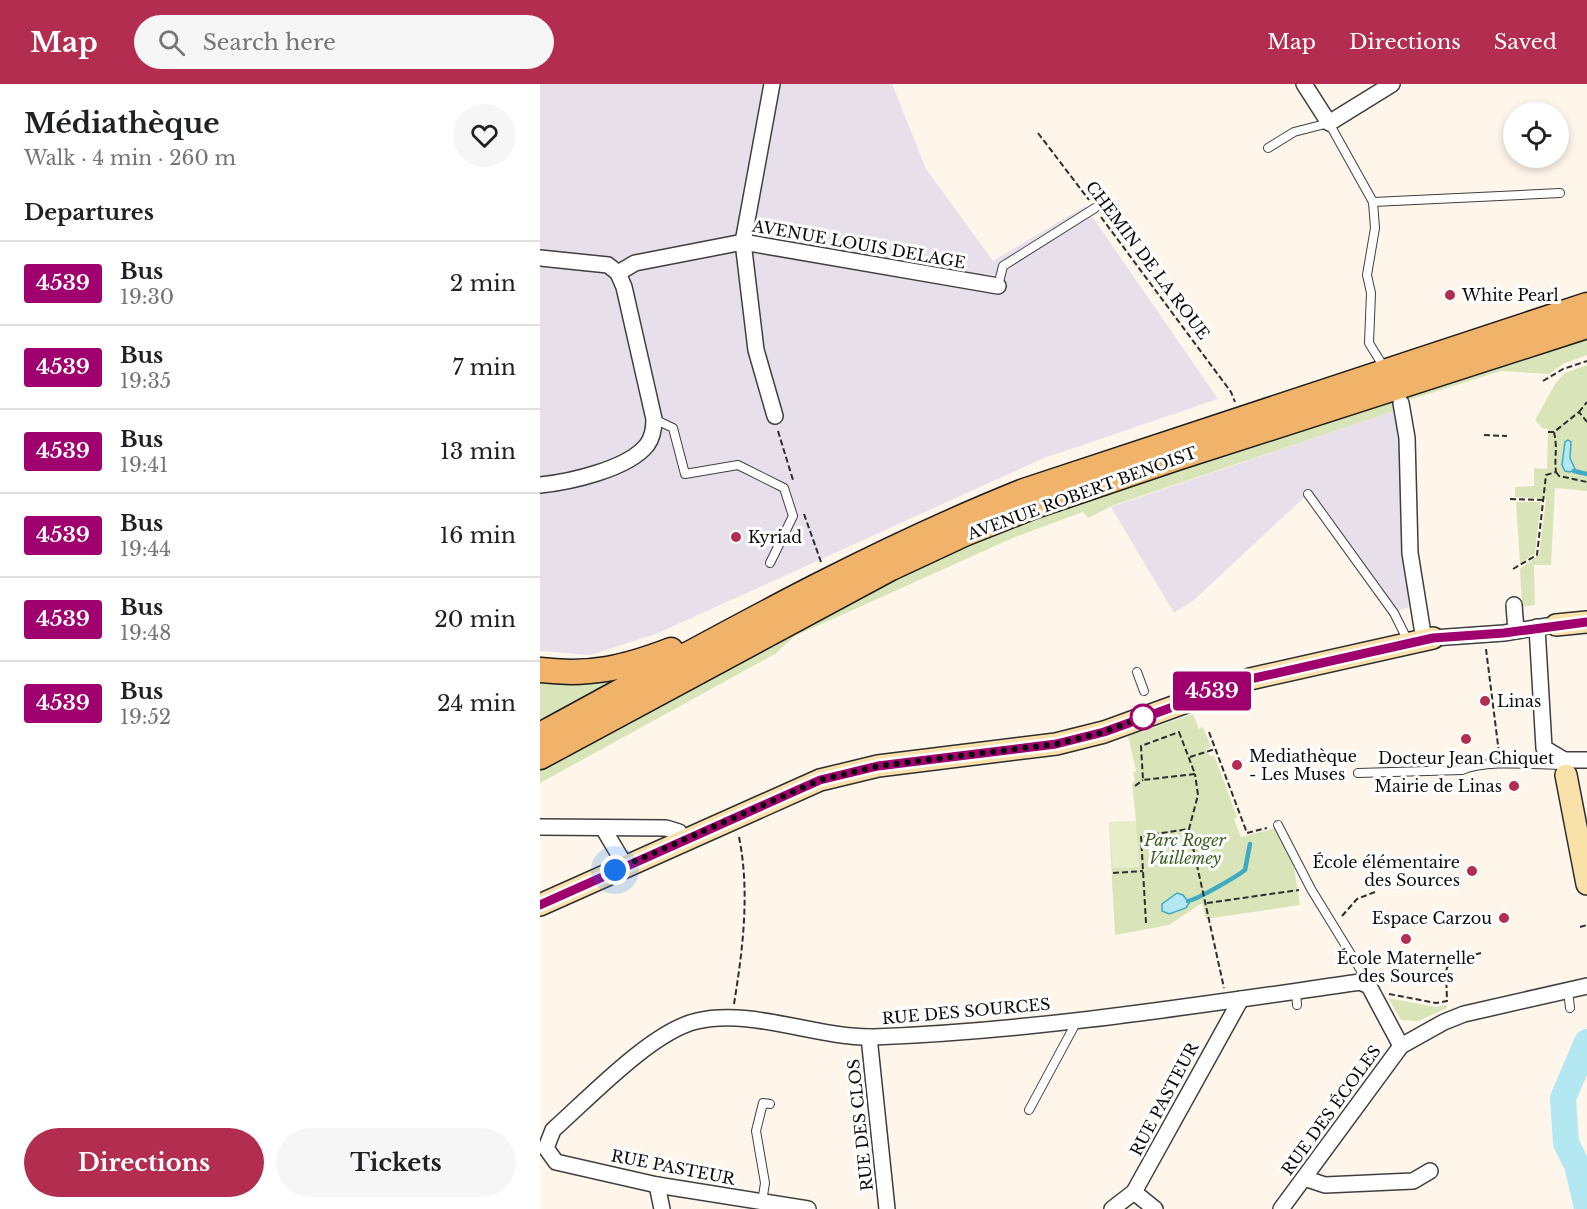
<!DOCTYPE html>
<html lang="en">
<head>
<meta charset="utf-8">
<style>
  body { margin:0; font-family:"Libre Baskerville",serif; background:#f6f6f6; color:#202124; height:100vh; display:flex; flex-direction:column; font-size:22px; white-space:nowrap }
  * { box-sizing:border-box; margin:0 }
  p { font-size:20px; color:#757577 }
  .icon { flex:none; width:33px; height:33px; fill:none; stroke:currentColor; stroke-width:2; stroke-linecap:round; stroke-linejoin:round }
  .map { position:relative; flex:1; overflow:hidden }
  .details { display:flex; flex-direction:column; background:#fff; width:540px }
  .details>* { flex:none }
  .badge { padding:0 12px; border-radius:4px; font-size:21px; line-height:39px }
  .fabs { position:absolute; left:963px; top:18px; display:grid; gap:12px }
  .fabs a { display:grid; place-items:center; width:66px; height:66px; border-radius:50%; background:#fff; box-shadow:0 3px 9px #0003; font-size:30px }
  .you { position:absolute; width:30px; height:30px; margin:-15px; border:4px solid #fff; border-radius:50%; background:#1a73e8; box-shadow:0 0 0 9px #1a73e833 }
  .map>.badge { position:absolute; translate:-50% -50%; box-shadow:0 0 0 3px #fff }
  h2 { padding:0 24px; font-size:22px; line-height:54px }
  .round { display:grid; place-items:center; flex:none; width:63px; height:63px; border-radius:32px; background:#f6f6f6 }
  .overview { display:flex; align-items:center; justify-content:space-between; height:102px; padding:0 24px }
  h1 { font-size:28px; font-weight:700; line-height:45px }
  .primary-button { display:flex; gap:12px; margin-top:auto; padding:12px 24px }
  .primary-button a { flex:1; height:69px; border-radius:36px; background:#b22d4f; color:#fff; font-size:24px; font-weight:700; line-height:69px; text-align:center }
  .primary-button a+a { background:#f6f6f6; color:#202124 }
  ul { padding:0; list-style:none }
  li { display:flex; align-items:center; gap:18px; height:84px; padding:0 24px; border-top:2px solid #e0e0e0 }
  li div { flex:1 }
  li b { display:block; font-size:22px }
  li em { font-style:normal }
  li .badge { min-width:66px; font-weight:700; text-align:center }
  header { display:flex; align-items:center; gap:36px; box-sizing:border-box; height:84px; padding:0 30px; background:#b22d4f; color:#fff }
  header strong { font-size:28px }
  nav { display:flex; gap:33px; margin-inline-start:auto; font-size:21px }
  .search { width:420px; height:54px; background:#f6f6f6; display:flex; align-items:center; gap:15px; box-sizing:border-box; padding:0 21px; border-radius:33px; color:#757577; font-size:22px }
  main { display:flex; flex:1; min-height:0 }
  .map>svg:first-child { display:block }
  .industrial { fill:#e7e0ea }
  .green { fill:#d9e5b8 }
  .pitch { fill:#e8edc9 }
  .water { fill:#b3e7f2; stroke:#3faac4; stroke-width:1.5 }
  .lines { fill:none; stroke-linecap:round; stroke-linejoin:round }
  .stream { stroke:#3faac4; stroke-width:4.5 }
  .river { stroke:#b3e7f2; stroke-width:26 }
  .lane-casing { stroke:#3f3f3f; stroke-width:10 }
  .street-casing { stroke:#3f3f3f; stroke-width:18 }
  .secondary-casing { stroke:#2e2e2e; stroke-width:24 }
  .primary-casing { stroke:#1d1d1d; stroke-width:27 }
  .path { stroke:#2e2e2e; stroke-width:2; stroke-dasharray:6 3; stroke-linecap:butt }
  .lane { stroke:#fff; stroke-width:8 }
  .street { stroke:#fff; stroke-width:15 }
  .secondary { stroke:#fae1aa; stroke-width:21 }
  .primary { stroke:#f0b369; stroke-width:24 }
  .line-casing { stroke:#fff; stroke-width:14 }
  .line { stroke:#a0006e; stroke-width:9 }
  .walk { stroke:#0c0c0c; stroke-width:6; stroke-dasharray:0 10.8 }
  .poi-dot { fill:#b22d4f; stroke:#fff; stroke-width:2 }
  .stop-dot { fill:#fff; stroke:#a0006e; stroke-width:3 }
  .labels { text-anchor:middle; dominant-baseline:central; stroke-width:6; stroke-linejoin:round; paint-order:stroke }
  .street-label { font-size:16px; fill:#0c0c0c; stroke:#fff }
  .poi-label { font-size:16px; fill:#0c0c0c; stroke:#fff; text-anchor:start }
  .park-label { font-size:16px; font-style:italic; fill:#3a5e21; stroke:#fff }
</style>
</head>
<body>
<header>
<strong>Map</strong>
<div class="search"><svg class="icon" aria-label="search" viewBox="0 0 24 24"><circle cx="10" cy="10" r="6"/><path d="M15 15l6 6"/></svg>Search here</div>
<nav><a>Map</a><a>Directions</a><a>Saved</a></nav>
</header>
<main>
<section class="details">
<div class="overview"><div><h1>Médiathèque</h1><p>Walk · 4 min · 260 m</p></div><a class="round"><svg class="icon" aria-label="heart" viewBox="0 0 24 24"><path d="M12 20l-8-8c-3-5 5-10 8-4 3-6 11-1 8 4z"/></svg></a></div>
<h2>Departures</h2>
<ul>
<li><span class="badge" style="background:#a0006e;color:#fff">4539</span><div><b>Bus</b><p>19:30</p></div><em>2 min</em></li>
<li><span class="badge" style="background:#a0006e;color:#fff">4539</span><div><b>Bus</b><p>19:35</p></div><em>7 min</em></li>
<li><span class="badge" style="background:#a0006e;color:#fff">4539</span><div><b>Bus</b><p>19:41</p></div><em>13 min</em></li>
<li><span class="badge" style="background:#a0006e;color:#fff">4539</span><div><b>Bus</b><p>19:44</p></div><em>16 min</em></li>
<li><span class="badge" style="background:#a0006e;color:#fff">4539</span><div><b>Bus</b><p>19:48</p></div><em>20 min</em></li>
<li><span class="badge" style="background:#a0006e;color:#fff">4539</span><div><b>Bus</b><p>19:52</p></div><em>24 min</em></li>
</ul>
<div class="primary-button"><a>Directions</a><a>Tickets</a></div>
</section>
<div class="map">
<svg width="1047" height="1125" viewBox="0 0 1047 1125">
  <rect width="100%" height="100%" fill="#fef6eb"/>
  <g class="industrial">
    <polygon points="0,0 352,0 386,85 453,177 545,122 678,315 504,374 116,550 50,571 0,567"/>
    <polygon points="854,327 859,342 862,453 869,523 858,527 771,407 654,516 634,529 571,423"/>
  </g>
  <g class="green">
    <polygon points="1047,250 1047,271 1023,280 1009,290 961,287 853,321 854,327 574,421 548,434 543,428 475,453 255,552 235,570 0,699 0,685 327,506 479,437"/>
    <polygon points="1047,281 1047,407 1015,404 1011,481 994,481 995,521 982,523 980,485 999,471 1006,415 975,413 975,403 994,402 994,384 1007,385 1008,345 1002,344 995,336 1015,300 1025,289"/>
    <polygon points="976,418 1001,418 995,469 980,480"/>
    <polygon points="0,591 85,595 0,639"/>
    <polygon points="653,630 659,645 663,643 671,663 666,665 670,673 674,671 697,733 694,735 701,753 736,744 753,778 760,821 666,835 662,819 629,841 575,851 569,738 596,737 592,700 595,697 593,688 596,687 588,652"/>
    <polygon points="848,914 896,923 906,921 907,924 878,937 861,936"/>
  </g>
  <polygon class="pitch" points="596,737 599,783 573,784 569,738"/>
  <g class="water">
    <polygon points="1028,356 1031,358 1030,374 1035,385 1030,388 1025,387 1022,381 1025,358"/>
    <polygon points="637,809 643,811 649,819 646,824 629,830 622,827 622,820"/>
  </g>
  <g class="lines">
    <g class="stream">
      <polyline points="1034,387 1047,390"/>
      <path d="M648 817C658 815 696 793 705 786L710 760"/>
    </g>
    <polyline class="river" points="1047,958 1023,1014 1026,1059 1037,1081 1047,1124"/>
    <defs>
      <g id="lane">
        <polyline points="728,64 754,48 789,39 833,118 835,144 827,191 831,209 829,259 845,285"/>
        <polyline points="833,118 1020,109"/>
        <polyline points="458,202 463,182 555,124"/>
        <polyline points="114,335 133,344 145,390 198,381 244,404 253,432 230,479"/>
        <polyline points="768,410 854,529 869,559"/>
        <polyline points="597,588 604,607"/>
        <path d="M818 689 922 686C947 675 996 681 1024 681"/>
        <polyline points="738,741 771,805 823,890 820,898"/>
        <polyline points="1028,906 1030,924"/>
        <polyline points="756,907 757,921"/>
        <polyline points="489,1026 537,937"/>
        <polyline points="222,1118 225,1099 216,1047 223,1019 230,1020"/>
      </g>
      <g id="street">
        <polyline points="232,0 203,158 216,266 235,332"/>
        <polyline points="764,0 789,39 852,0"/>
        <polyline points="0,174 68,181 78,189 95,179 203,158 458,202"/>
        <polyline points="861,319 867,354 870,469 884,556"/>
        <path d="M0 401C30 398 88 385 107 361 113 353 114 344 114 335L84 203 78 189"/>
        <polyline points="974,521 976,547"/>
        <polyline points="997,543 1004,664 1024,676"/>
        <polyline points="893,554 964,549 1007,542"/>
        <polyline points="1024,676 1047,676"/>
        <polyline points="0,743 126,744 139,748 144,755"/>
        <polyline points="63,744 85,781"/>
        <polyline points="329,953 347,1125"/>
        <polyline points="764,1094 785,1101 873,1097 890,1087"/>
        <polyline points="117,1101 122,1125"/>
        <polyline points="594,1108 615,1125"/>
        <path d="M268 1125 117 1101 16 1078 6 1064 13 1046C48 1015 112 947 157 937 212 924 276 954 333 953 496 947 659 921 820 898L829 902 861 962"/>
        <polyline points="572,1125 594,1108 701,915"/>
        <polyline points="741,1125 861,962 904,938 924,930 1047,902"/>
      </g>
      <g id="secondary">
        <polyline points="1016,541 1047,538"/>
        <polyline points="1026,691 1047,800"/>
        <polyline points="0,821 280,696 338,682 516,660 564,648 710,595 893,554"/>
      </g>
      <g id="primary">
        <path d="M0 586C50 592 84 584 131 566"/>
        <path d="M0 651C159 565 316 474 484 407L1047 221"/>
        <polyline points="0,673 351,484 424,450 492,423 637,374 1047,242"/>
      </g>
    </defs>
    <use href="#lane" class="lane-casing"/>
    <use href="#street" class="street-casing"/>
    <use href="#secondary" class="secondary-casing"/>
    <use href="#primary" class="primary-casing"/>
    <g class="path">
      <polyline points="498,49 549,116"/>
      <polyline points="561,133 691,308 695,318"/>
      <polyline points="1003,297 1023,285 1047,277"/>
      <polyline points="1039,328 1047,318"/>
      <polyline points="238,347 253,396"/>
      <polyline points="1008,348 1014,348 1039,328 1047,338"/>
      <polyline points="944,351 967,352"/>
      <polyline points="1016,388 1019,392 1047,398"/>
      <polyline points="970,415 1003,416"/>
      <polyline points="264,430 281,478"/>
      <path d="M973 485 997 471 1006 391 1016 388C1014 372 1018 367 1014 348"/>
      <polyline points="946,565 959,669"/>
      <polygon points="639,648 655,690 603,696 601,662"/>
      <polyline points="669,648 707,749 727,744"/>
      <polyline points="650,673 675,665"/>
      <polyline points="595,702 603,696"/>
      <polyline points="649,745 684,904"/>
      <polyline points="573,789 603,787"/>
      <polyline points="667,819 759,806"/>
      <polyline points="802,832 817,815 835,808"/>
      <polyline points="606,839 601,752 649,745 658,711 655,690"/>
      <polyline points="1040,843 1047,841"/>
      <polyline points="849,910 896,919 907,917 906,887 909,878 941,869"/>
      <path d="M194 920C203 864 210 808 199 753"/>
    </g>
    <use href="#lane" class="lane"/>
    <use href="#street" class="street"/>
    <use href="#secondary" class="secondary"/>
    <use href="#primary" class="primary"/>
  </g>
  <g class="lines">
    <defs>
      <polyline id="line" points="0,821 280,696 338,682 516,660 564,648 710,595 893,554 964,549 1047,538"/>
    </defs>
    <use href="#line" class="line-casing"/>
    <use href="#line" class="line"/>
    <polyline class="walk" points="75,786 280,696 338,682 516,660 564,648 603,633"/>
  </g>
  <g class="poi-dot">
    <circle cx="910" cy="211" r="6"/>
    <circle cx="196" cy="453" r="6"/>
    <circle cx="945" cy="617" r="6"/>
    <circle cx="926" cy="655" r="6"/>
    <circle cx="697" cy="681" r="6"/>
    <circle cx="974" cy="702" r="6"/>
    <circle cx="932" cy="787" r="6"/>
    <circle cx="964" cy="834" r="6"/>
    <circle cx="866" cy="855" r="6"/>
  </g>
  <circle class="stop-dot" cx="603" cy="633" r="12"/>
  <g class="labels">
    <g class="street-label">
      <text transform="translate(319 160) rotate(10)">AVENUE LOUIS DELAGE</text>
      <text transform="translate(608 176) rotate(53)">CHEMIN DE LA ROUE</text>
      <text transform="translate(542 409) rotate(-20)">AVENUE ROBERT BENOIST</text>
      <text transform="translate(426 927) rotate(-5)">RUE DES SOURCES</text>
      <text transform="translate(624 1015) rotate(-62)">RUE PASTEUR</text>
      <text transform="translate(791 1026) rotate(-54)">RUE DES ÉCOLES</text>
      <text transform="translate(320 1041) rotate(-96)">RUE DES CLOS</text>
      <text transform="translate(133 1083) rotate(11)">RUE PASTEUR</text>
    </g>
    <g class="poi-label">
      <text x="922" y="211">White Pearl</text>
      <text x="208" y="453">Kyriad</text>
      <text x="957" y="617">Linas</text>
      <text x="709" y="672">Mediathèque<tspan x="709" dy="18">- Les Muses</tspan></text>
      <text x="926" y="674" text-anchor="middle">Docteur Jean Chiquet</text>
      <text x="962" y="702" text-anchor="end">Mairie de Linas</text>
      <text x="920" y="778" text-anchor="end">École élémentaire<tspan x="920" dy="18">des Sources</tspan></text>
      <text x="952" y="834" text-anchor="end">Espace Carzou</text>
      <text x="866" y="874" text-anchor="middle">École Maternelle<tspan x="866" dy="18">des Sources</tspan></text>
    </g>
    <g class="park-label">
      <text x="645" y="756">Parc Roger<tspan x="645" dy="18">Vuillemey</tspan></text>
    </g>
  </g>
</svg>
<div class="fabs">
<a><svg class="icon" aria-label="locate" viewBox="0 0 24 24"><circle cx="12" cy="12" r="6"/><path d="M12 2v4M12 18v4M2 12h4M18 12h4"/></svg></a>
</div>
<div class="you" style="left:75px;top:786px"></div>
<b class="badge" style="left:672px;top:607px;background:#a0006e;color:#fff">4539</b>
</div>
</main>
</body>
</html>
